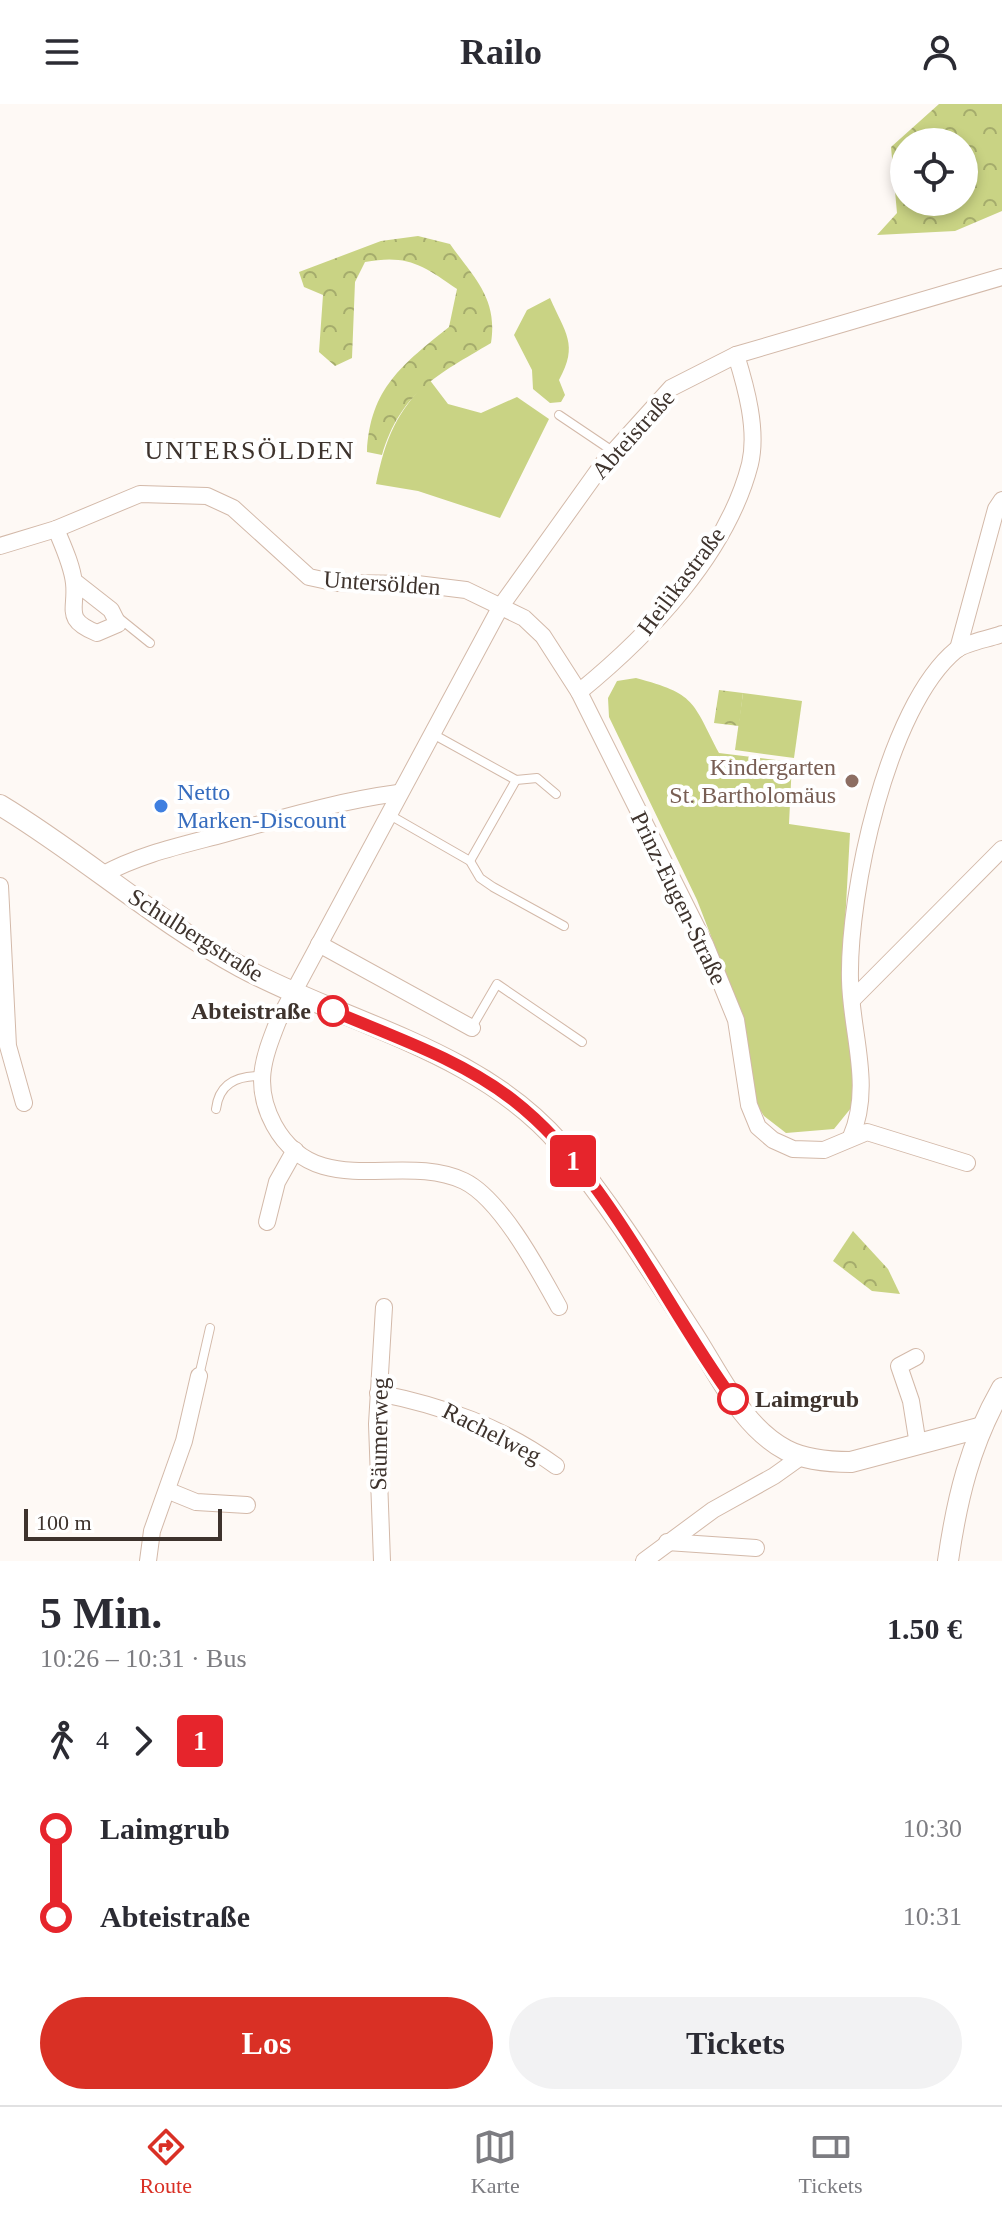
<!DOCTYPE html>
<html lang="de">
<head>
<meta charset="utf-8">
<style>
  body { margin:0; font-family:Georgia,serif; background:#f2f2f3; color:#2b2b33; height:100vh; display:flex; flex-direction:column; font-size:30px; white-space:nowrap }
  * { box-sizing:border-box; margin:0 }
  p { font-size:26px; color:#7c7c81 }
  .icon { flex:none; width:44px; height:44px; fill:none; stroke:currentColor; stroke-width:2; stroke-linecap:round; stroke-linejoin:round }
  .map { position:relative; height:1457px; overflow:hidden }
  .panel { display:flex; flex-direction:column; background:#fff; flex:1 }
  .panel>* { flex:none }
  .badge { padding:0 16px; border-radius:6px; font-size:28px; line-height:52px }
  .tools { position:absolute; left:890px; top:24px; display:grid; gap:16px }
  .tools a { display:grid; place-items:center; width:88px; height:88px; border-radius:50%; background:#fff; box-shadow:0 4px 12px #0003; font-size:40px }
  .scale { position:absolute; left:24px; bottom:20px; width:198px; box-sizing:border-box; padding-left:8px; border:4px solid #3e332d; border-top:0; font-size:22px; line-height:28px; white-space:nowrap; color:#3e332d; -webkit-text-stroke:6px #fff; paint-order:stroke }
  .map>.badge { position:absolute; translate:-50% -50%; box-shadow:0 0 0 4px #fff }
  .legs { display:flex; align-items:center; gap:12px; height:88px; padding:0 40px; font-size:26px }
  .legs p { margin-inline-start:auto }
  .overview { display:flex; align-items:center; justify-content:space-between; height:136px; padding:0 40px }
  h1 { font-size:44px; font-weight:700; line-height:60px }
  .button { display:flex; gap:16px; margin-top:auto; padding:16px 40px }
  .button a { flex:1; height:92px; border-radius:48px; background:#d93025; color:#fff; font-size:32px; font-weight:700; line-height:92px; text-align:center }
  .button a+a { background:#f2f2f3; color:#2b2b33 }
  ul { padding:0 40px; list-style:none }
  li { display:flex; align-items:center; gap:28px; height:88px; font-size:30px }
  li i { display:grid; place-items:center; width:12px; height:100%; margin:0 10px; background:currentColor }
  li i::after { content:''; width:20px; height:20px; margin:-10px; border:6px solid; border-radius:50%; background:#fff }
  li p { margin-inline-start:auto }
  li:first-child i { background:linear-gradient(#0000 50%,currentColor 0) }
  li:last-child i { background:linear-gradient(currentColor 50%,#0000 0) }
  header { display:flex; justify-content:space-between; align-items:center; height:104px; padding:0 40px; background:#fff; font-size:36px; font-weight:700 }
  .menu { display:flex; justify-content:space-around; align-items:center; height:112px; border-top:2px solid #e1e1e2; background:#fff; font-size:22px; color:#7c7c81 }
  .menu a { display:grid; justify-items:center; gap:4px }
  .menu .selected { color:#d93025 }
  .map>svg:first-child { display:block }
  .green { fill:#c9d384 }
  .forest { fill:url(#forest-crowns); fill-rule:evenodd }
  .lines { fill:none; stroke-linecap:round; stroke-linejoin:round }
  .service-casing { stroke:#d3b9a9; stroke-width:10 }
  .minor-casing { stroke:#d3b9a9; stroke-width:18 }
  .tertiary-casing { stroke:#d3b9a9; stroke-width:22 }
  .service { stroke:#fff; stroke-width:8 }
  .minor { stroke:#fff; stroke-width:16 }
  .tertiary { stroke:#fff; stroke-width:20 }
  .line-1-casing { stroke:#fff; stroke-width:18 }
  .line-1 { stroke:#e6252c; stroke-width:12 }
  .education-dot { fill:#8d6e63; stroke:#fff; stroke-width:3 }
  .shop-dot { fill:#3f7fe0; stroke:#fff; stroke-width:3 }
  .stop-1-dot { fill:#fff; stroke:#e6252c; stroke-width:4 }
  .labels { text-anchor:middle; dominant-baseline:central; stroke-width:8; stroke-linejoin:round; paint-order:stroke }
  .street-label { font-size:24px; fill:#3e332d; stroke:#fff }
  .education-label { font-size:24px; fill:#785e54; stroke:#fff; text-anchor:end }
  .shop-label { font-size:24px; fill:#366cbe; stroke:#fff; text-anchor:start }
  .stop-label { font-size:24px; font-weight:bold; fill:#3e332d; stroke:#fff; text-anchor:end }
  .neighbourhood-label { font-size:26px; letter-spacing:2px; fill:#3e332d; stroke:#fff }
</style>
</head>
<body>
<header><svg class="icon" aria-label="menu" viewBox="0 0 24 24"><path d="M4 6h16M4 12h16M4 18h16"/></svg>Railo<svg class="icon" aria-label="person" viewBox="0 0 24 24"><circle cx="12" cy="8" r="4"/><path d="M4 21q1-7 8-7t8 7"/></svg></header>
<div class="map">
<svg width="1002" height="1457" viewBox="0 0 1002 1457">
  <defs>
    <pattern id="forest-crowns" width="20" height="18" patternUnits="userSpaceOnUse" patternTransform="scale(2)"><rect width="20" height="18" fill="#c9d384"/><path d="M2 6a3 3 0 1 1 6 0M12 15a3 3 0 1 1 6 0" fill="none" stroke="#a5ac6c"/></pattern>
  </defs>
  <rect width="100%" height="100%" fill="#fef9f5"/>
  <g class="green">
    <path d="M550 194C565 229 579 240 559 276L565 291 561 298 550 299 533 285 532 266 514 231 527 206Z"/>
    <path d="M429 275 448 300 481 309 517 293 549 315 500 414 418 387 376 380C386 332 396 310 429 275Z"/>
    <path d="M636 574C696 590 692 597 719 649L792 658 789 720 850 729 842 873 854 978 851 1004 834 1025 786 1029 764 1012 753 995 742 912 697 796 609 613 608 594 617 577Z"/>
    <polygon points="743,589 802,597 794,654 735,646"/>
  </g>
  <g class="forest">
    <path d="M939 0H1002V107L955 127 877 131 897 109 891 43ZM904 38H964V98H904Z"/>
    <path d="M418 132 450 140C474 174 498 194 491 239 437 271 401 288 382 351L367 348C370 284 403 260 449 223L457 185C423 161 407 150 365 158L355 178 352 254 335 262 319 248 323 191 304 183 299 168 381 137Z"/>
    <polygon points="719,586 743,589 739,622 714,619"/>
    <polygon points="853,1127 888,1165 900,1190 872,1187 833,1157"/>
  </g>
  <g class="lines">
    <defs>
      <g id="service">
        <polyline points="559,311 614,348"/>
        <polyline points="119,514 150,539"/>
        <polyline points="431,629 516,676 470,757"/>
        <polyline points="516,676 537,674 556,690"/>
        <polyline points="388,710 470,757 480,774 493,783 564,822"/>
        <polyline points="472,923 497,880 582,938"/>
        <path d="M216 1005C219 980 236 972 260 972"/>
        <polyline points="199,1272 210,1224"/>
      </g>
      <g id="minor">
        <path d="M56 425C63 442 72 461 74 479 77 506 63 515 97 529L118 520 111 506 74 477"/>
        <polyline points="0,442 56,425 140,390 207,392 233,404 309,473 337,479 417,480 466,486 524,514 543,532 579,588 705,840 736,916 749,1001 758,1023 773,1036 793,1045 824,1046 867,1028 967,1059"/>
        <polyline points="958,545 996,405 1002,396"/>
        <path d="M579 588C649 531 727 450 750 360 758 326 746 283 736 251"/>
        <path d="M102 771C140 750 183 741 224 730 282 714 338 697 398 689"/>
        <polyline points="0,782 8,942 24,999"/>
        <polyline points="319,840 472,924"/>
        <polyline points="852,896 1002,745"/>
        <path d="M851 1033C873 982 851 929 850 876 848 790 887 603 956 546 967 538 989 535 1002 530"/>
        <polyline points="267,1118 277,1078 295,1046"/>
        <path d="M559 1203C539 1167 501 1095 464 1077 401 1047 317 1099 274 1021 253 982 263 955 278 917L501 502 605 357 671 284 736 251 1002 173"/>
        <polyline points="916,1253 899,1262 911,1297 918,1341"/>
        <path d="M378 1289C444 1302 502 1323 556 1362"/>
        <polyline points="169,1387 196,1398 247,1401"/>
        <polyline points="667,1438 756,1444"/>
        <polyline points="148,1457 152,1427 184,1337 199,1272"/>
        <polyline points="382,1457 377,1320 384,1203"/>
        <polyline points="644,1457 713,1406 774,1372 802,1352"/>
      </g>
      <g id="tertiary">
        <path d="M0 701C83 751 156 817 241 863 347 920 480 946 561 1041 611 1101 654 1170 696 1235 721 1274 743 1323 786 1346 805 1356 830 1358 851 1358L979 1324"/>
        <path d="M948 1457C957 1394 970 1340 1002 1284"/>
      </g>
    </defs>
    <use href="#service" class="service-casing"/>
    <use href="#minor" class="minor-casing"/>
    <use href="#tertiary" class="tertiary-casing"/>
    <use href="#service" class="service"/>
    <use href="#minor" class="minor"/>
    <use href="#tertiary" class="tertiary"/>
  </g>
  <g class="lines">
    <defs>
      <path id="line-1" d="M333 907C394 933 460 955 513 996 608 1070 663 1200 733 1295"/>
    </defs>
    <use href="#line-1" class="line-1-casing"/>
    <use href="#line-1" class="line-1"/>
  </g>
  <circle class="education-dot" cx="852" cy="677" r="8"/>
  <circle class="shop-dot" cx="161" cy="702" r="8"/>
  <g class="stop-1-dot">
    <circle cx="333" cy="907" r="14"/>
    <circle cx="733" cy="1295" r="14"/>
  </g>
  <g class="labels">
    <g class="street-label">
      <text transform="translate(633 330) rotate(-48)">Abteistraße</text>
      <text transform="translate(681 477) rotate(-53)">Heilikastraße</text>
      <text transform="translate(382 479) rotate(4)">Untersölden</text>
      <text transform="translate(679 794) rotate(64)">Prinz-Eugen-Straße</text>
      <text transform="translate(196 831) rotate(32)">Schulbergstraße</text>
      <text transform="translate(492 1329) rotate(27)">Rachelweg</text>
      <text transform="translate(379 1330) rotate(-89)">Säumerweg</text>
    </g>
    <g class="education-label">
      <text x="836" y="663">Kindergarten<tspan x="836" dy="28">St. Bartholomäus</tspan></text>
    </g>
    <g class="shop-label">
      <text x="177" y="688">Netto<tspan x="177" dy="28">Marken-Discount</tspan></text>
    </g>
    <g class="stop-label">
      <text x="311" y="907">Abteistraße</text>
      <text x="755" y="1295" text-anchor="start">Laimgrub</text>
    </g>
    <g class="neighbourhood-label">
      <text x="250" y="346">UNTERSÖLDEN</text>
    </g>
  </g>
</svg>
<div class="tools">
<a><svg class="icon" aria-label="locate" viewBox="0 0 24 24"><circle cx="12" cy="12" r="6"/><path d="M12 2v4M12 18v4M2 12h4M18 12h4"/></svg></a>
</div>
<div class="scale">100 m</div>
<b class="badge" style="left:573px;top:1057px;background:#e6252c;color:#fff">1</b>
</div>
<section class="panel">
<div class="overview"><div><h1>5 Min.</h1><p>10:26 – 10:31 · Bus</p></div><b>1.50 €</b></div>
<div class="legs"><svg class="icon" aria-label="walk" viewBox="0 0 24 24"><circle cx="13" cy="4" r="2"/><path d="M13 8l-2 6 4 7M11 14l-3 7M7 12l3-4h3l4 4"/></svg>4<svg class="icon" aria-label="forward" viewBox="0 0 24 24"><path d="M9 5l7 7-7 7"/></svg><b class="badge" style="background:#e6252c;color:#fff">1</b></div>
<ul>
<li><i style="color:#e6252c"></i><b>Laimgrub</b><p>10:30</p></li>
<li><i style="color:#e6252c"></i><b>Abteistraße</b><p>10:31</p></li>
</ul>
<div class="button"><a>Los</a><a>Tickets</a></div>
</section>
<nav class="menu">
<a class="selected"><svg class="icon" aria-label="directions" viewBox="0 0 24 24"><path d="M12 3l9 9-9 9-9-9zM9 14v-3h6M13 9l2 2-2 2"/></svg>Route</a>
<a><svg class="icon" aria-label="map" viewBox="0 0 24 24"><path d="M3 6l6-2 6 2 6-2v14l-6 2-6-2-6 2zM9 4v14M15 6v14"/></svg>Karte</a>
<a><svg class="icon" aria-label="tickets" viewBox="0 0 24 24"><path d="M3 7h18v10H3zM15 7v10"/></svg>Tickets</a>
</nav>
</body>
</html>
